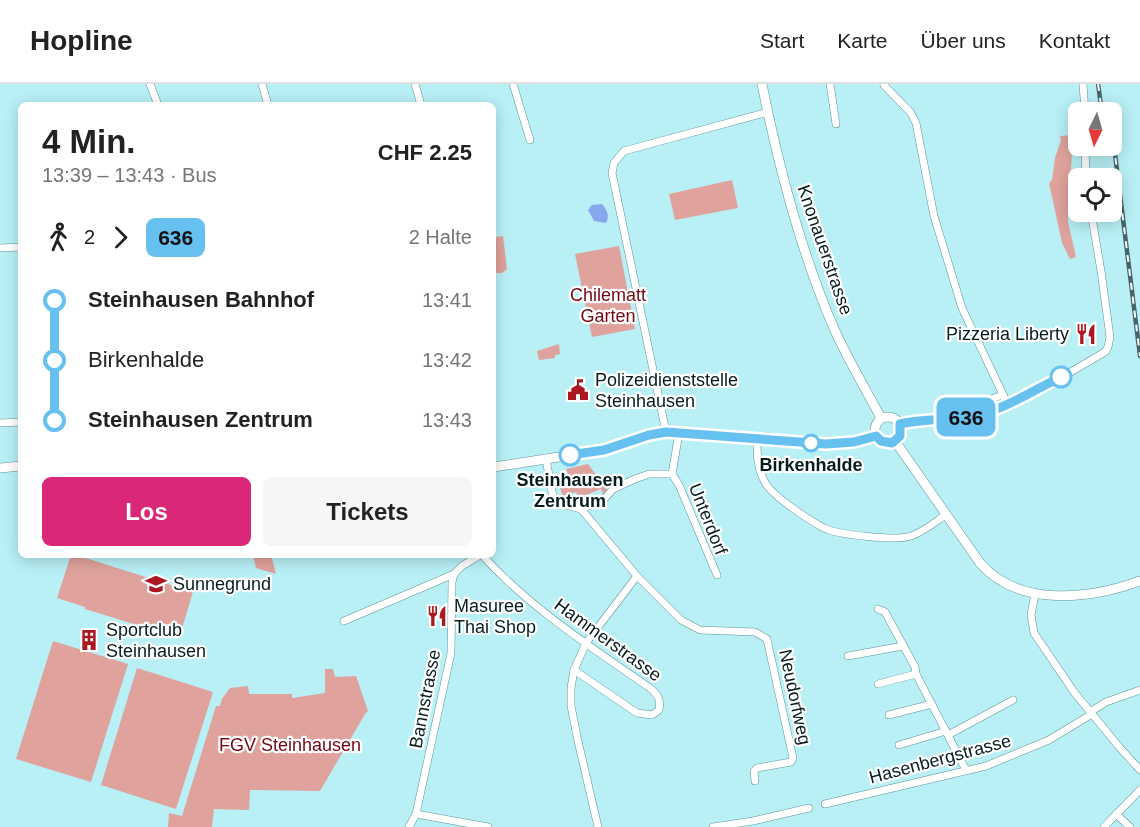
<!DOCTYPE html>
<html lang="de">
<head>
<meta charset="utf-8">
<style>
  body { margin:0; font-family:Arial,sans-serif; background:#f6f6f6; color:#222; height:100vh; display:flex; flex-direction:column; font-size:22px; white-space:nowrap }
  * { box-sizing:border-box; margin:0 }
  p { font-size:20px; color:#767676 }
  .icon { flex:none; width:33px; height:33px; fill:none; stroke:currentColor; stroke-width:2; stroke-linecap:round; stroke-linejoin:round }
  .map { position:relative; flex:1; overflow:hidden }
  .side { position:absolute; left:18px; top:18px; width:478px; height:456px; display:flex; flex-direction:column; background:#fff; border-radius:9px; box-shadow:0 3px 15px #0003 }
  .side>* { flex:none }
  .badge { padding:0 12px; border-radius:9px; font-size:21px; line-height:39px }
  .needle { width:39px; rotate:185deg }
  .tools { position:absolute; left:1068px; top:18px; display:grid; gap:12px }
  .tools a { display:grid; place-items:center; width:54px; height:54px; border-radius:9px; background:#fff; box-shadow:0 3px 15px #0003; font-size:30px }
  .map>.badge { position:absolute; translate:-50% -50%; box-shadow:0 0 0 3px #fff }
  .legs { display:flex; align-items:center; gap:9px; height:66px; padding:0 24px; font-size:20px }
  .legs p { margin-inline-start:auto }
  .overview { display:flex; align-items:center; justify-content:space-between; height:102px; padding:0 24px }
  h1 { font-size:33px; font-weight:800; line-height:45px }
  .cta { display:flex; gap:12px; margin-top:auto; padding:12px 24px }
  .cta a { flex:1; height:69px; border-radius:9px; background:#db2777; color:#fff; font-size:24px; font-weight:800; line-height:69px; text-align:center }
  .cta a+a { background:#f6f6f6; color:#222 }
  ul { padding:0 24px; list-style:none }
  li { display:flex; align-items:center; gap:21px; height:60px; font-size:22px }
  li i { display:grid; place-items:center; width:9px; height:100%; margin:0 8px; background:currentColor }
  li i::after { content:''; width:15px; height:15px; margin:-8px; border:4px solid; border-radius:50%; background:#fff }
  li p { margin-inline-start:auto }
  li:first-child i { background:linear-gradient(#0000 50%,currentColor 0) }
  li:last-child i { background:linear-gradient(currentColor 50%,#0000 0) }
  header { display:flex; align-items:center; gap:36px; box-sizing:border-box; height:84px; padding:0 30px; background:#fff; border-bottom:2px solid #e0e0e0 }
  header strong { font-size:28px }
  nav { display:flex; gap:33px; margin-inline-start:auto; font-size:21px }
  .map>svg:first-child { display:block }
  .green { fill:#e0a29c }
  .water { fill:#88a8ee }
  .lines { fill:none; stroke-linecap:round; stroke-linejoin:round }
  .minor-casing { stroke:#5d9298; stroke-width:8 }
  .tertiary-casing { stroke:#5d9298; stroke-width:10 }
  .minor { stroke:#fff; stroke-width:7 }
  .tertiary { stroke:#fff; stroke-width:9 }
  .rail-casing { stroke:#44666a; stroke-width:4.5 }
  .rail { stroke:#fff; stroke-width:2; stroke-dasharray:7; stroke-linecap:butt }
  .line-1-casing { stroke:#fff; stroke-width:14 }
  .line-1 { stroke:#66c0f0; stroke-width:9 }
  .stop-1-dot { fill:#fff; stroke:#66c0f0; stroke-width:3 }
  .labels { text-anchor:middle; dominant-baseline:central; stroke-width:4.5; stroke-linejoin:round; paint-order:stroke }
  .street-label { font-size:18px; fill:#051c1e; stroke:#fff }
  .park-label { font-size:18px; fill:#730711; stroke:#fff }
  .poi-label { font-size:18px; fill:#051c1e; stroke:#fff; text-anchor:start }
  .stop-label { font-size:18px; font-weight:bold; fill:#051c1e; stroke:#fff }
</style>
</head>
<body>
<header>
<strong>Hopline</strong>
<nav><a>Start</a><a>Karte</a><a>Über uns</a><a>Kontakt</a></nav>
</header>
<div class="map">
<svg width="1140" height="743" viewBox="0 0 1140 743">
  <rect width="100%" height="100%" fill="#b8f0f6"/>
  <g class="green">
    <polygon points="1073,51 1071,85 1073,114 1068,129 1068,138 1076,173 1070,175 1062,159 1049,99 1052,96 1055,74 1061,56 1060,52"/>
    <polygon points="732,96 738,124 675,136 669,110"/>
    <polygon points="503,152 507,185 502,189 494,189 494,153"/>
    <polygon points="619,162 635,245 592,253 575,170"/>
    <polygon points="559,260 560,270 555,271 555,274 539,276 537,267"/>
    <polygon points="588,380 605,403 607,407 604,412 601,405 586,411 587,417 581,418 576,408 567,411 569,416 563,414 559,400 570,396 566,385"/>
    <polygon points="71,471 76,471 193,508 179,554 85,525 85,523 57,514"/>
    <polygon points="253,471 271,471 276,490 256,484"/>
    <polygon points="53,557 128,580 91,698 16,675"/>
    <polygon points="137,584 213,608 176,725 101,701"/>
    <polygon points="325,585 333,585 335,593 356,592 368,627 365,630 320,707 250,706 249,726 214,725 212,743 168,743 169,729 182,732 216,622 220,622 222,615 230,604 248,602 249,610 292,610 292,614 325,609"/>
  </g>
  <path class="water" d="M602 120C607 126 610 132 606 139L594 137 588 126 592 121Z"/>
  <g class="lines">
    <defs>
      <g id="minor">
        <polyline points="150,0 158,21"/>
        <polyline points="262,0 268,21"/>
        <polyline points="415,0 421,21"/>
        <polyline points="513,0 530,56"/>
        <polyline points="830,0 836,40"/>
        <polyline points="1083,0 1085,28"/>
        <polyline points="884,1 911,29 916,39 934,132 962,224 1007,319"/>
        <polyline points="1085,62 1086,94"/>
        <polyline points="0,164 21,163"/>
        <polyline points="952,335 952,324 982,318 1003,311"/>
        <polyline points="0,339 21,338"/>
        <polyline points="900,340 924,336 959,334 984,329 1062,293 1105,268 1108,263 1110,253 1101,187 1091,128"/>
        <polyline points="666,348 612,89 614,79 624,67 768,28"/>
        <path d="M757 355C757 371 757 385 766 400 774 413 809 436 824 444 838 451 897 457 911 452 924 448 936 437 947 430"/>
        <polyline points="546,375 552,408 555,415 562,420 581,425 637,492 681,536 700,546 755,548 767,555 793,674 791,678 757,684 754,687 755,697"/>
        <polyline points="672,390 679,401 717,491"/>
        <polyline points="672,390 679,349"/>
        <polyline points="581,425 605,414 613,405 635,395 649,390 672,390"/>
        <path d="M482 471C530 524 591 563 650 604 658 611 661 615 659 626L652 631 637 629 574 586"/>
        <polyline points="1035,510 1031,531 1034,549 1074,608 1120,664 1140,686"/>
        <polyline points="878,525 885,528 915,583 916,590 966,686"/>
        <polyline points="344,537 454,490 462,482 480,471"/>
        <polyline points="848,572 903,562"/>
        <polyline points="878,600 916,590"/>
        <polyline points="1090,628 1106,618 1140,606"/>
        <polyline points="889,631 932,620"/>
        <polyline points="948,651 1013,616"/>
        <polyline points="899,661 946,647"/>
        <polyline points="825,720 986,682 1049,656 1092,630"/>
        <polyline points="416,730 488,743"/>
        <polyline points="1116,730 1130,743"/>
        <polyline points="409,743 416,730 451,569 452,498 454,490"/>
        <polyline points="598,743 578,657 571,622 571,604 574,586 586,559 637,492"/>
        <polyline points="713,743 753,737 809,724"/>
        <polyline points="1104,743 1140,706"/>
      </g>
      <g id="tertiary">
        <path d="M762 0C779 85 801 170 836 249 850 279 866 306 881 334"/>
        <circle cx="888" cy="346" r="13"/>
        <path d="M895 357 980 479C1019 524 1090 515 1140 497"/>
        <polyline points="494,383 604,366 649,351 666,348 826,360 853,358 876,352"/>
        <polyline points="0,384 21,382"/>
      </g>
    </defs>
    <use href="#minor" class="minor-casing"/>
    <use href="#tertiary" class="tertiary-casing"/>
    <use href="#minor" class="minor"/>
    <use href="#tertiary" class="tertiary"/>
    <defs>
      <g id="rail">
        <polyline points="1098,0 1102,28"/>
        <polyline points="1112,46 1140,272"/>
      </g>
    </defs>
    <use href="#rail" class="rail-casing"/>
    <use href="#rail" class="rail"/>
  </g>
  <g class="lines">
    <defs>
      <path id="line-1" d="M570 371 604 366 649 351 666 348 826 360 854 358 876 352 881 357 892 359 900 352V340C925 334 950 337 975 332 1005 325 1034 306 1061 293"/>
    </defs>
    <use href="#line-1" class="line-1-casing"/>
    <use href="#line-1" class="line-1"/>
  </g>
  <defs>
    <symbol id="restaurant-bare" viewBox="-9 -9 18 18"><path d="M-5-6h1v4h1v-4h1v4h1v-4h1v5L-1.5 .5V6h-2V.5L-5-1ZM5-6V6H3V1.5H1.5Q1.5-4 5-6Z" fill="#ab1822" stroke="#fff" stroke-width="2.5" paint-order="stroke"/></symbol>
    <symbol id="civic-bare" viewBox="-9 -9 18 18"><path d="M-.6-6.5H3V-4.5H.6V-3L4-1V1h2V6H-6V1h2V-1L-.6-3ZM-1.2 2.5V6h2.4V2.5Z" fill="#ab1822" stroke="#fff" stroke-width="2.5" paint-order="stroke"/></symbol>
    <symbol id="school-bare" viewBox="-9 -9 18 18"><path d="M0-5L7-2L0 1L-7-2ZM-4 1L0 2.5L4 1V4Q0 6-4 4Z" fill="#ab1822" stroke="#fff" stroke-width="2.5" paint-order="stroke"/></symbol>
    <symbol id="building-bare" viewBox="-9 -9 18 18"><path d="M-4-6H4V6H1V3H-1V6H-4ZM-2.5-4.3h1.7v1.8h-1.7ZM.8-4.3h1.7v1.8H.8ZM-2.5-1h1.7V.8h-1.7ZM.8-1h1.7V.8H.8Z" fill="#ab1822" stroke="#fff" stroke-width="2.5" paint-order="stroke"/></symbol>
  </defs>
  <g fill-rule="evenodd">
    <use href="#restaurant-bare" x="1071" y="235" width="30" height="30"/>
    <use href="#civic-bare" x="563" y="291" width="30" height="30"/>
    <use href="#school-bare" x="141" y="485" width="30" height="30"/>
    <use href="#restaurant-bare" x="422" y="517" width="30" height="30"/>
    <use href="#building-bare" x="74" y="541" width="30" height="30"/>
  </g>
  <g class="stop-1-dot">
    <circle cx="1061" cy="293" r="10"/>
    <circle cx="811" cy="359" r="8"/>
    <circle cx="570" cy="371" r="10"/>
  </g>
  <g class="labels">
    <g class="street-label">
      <text transform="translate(825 166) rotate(71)">Knonauerstrasse</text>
      <text transform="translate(708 435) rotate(68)">Unterdorf</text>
      <text transform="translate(608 556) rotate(36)">Hammerstrasse</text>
      <text transform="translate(795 613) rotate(78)">Neudorfweg</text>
      <text transform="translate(425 615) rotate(-79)">Bannstrasse</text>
      <text transform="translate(940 675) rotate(-15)">Hasenbergstrasse</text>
    </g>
    <g class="park-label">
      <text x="608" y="211">Chilematt<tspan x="608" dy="21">Garten</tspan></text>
      <text x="290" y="661">FGV Steinhausen</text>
    </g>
    <g class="poi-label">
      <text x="1069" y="250" text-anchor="end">Pizzeria Liberty</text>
      <text x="595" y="296">Polizeidienststelle<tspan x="595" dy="21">Steinhausen</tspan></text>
      <text x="173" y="500">Sunnegrund</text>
      <text x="454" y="522">Masuree<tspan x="454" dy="21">Thai Shop</tspan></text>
      <text x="106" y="546">Sportclub<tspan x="106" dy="21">Steinhausen</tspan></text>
    </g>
    <g class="stop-label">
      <text x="811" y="381">Birkenhalde</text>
      <text x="570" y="396">Steinhausen<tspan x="570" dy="21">Zentrum</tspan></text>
    </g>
  </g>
</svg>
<div class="tools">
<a><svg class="needle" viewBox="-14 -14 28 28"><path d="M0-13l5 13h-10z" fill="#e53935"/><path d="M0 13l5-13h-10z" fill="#767676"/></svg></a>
<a><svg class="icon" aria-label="locate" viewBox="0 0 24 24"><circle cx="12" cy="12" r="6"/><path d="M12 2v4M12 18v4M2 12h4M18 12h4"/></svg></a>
</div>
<b class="badge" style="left:966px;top:333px;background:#66c0f0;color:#111">636</b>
<section class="side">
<div class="overview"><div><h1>4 Min.</h1><p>13:39 – 13:43 · Bus</p></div><b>CHF 2.25</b></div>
<div class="legs"><svg class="icon" aria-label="walk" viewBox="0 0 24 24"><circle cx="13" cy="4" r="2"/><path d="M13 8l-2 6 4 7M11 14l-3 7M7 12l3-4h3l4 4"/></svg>2<svg class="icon" aria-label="forward" viewBox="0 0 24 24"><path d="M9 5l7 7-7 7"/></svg><b class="badge" style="background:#66c0f0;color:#111">636</b><p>2 Halte</p></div>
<ul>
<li><i style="color:#66c0f0"></i><b>Steinhausen Bahnhof</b><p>13:41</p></li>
<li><i style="color:#66c0f0"></i><span>Birkenhalde</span><p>13:42</p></li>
<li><i style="color:#66c0f0"></i><b>Steinhausen Zentrum</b><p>13:43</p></li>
</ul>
<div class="cta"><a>Los</a><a>Tickets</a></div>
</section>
</div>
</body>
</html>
